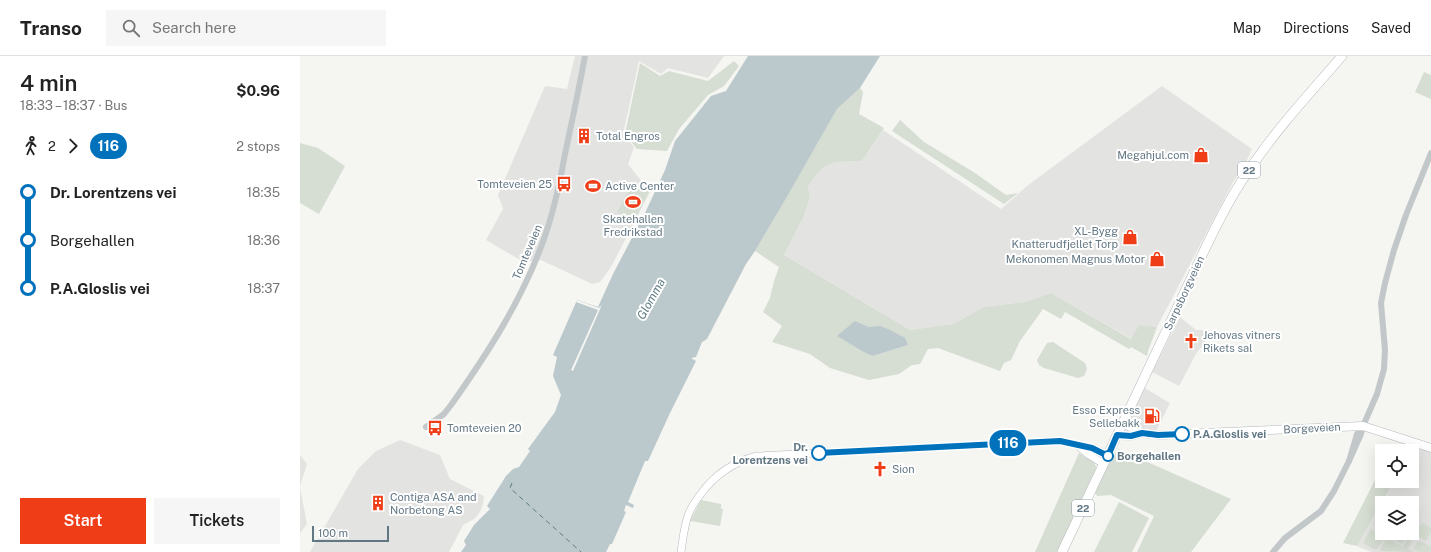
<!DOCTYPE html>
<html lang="en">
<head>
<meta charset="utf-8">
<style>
  body { margin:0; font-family:"Public Sans",sans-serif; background:#f6f6f6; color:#222; height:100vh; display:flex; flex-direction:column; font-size:15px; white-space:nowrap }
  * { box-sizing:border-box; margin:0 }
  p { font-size:13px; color:#767676 }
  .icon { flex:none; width:22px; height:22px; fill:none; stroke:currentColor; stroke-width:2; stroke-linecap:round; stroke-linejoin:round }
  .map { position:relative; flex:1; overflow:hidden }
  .drawer { display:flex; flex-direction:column; background:#fff; width:300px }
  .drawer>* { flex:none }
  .badge { padding:0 8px; border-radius:13px; font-size:14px; line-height:26px }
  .fabs { position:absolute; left:1075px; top:388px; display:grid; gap:8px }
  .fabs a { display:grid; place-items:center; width:44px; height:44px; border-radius:0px; background:#fff; box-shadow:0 4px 16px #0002; font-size:20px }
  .scale { position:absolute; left:12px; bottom:10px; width:77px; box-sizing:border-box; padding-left:4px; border:2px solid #627784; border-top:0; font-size:11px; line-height:14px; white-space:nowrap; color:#627784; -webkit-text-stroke:3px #fff; paint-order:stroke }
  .map>.badge { position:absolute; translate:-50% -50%; box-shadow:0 0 0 2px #fff }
  .legs { display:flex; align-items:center; gap:6px; height:44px; padding:0 20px; font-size:13px }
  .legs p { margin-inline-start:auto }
  .headline { display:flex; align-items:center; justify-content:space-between; height:68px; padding:0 20px }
  h1 { font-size:22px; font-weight:600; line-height:30px }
  .action { display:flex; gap:8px; margin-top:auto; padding:8px 20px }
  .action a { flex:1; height:46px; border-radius:0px; background:#ef3e17; color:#fff; font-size:16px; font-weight:600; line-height:46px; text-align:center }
  .action a+a { background:#f6f6f6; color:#222 }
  ul { padding:0 20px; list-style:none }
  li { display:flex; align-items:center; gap:14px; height:48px; font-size:15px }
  li i { display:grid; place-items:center; width:6px; height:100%; margin:0 5px; background:currentColor }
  li i::after { content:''; width:10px; height:10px; margin:-5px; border:3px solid; border-radius:50%; background:#fff }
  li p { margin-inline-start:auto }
  li:first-child i { background:linear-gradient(#0000 50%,currentColor 0) }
  li:last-child i { background:linear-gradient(currentColor 50%,#0000 0) }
  header { display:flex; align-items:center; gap:24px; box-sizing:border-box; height:56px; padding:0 20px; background:#fff; border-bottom:1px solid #e0e0e0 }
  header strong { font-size:19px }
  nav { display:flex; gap:22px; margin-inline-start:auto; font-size:14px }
  .search { width:280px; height:36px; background:#f6f6f6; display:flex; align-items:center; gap:10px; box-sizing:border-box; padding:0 14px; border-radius:0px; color:#767676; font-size:15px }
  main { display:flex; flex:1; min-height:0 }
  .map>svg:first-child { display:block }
  .built { fill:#e3e4e2 }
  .green { fill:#d6ddd2; fill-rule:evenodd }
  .water { fill:#bbc8cc }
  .pier { fill:#f5f5f1 }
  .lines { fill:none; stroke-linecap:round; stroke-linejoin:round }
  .ferry { stroke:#5e7a82; stroke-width:1; stroke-dasharray:5 4; stroke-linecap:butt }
  .secondary-casing { stroke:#b4babe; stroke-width:8 }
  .primary-casing { stroke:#b5babd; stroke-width:9 }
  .trunk-casing { stroke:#b6babd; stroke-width:10 }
  .tertiary { stroke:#c2c7c9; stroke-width:6 }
  .secondary { stroke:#fff; stroke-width:7 }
  .primary { stroke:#fff; stroke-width:8 }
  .trunk { stroke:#fff; stroke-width:9 }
  .line-1-casing { stroke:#fff; stroke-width:9 }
  .line-1 { stroke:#0072bc; stroke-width:6 }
  .stop-1-dot { fill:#fff; stroke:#0072bc; stroke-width:2 }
  .labels { text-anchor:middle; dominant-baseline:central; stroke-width:4; stroke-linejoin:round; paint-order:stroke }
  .shield { fill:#fff; stroke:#91a0a9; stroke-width:1 }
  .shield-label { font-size:10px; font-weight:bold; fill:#627784 }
  .poi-label { font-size:11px; fill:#627784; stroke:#fff; text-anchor:start }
  .street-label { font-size:11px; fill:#627784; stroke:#fff }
  .stop-label { font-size:11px; font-weight:bold; fill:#627784; stroke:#fff; text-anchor:start }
  .water-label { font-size:12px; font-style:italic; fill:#5e7a82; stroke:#fff }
</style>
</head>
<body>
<header>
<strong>Transo</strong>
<div class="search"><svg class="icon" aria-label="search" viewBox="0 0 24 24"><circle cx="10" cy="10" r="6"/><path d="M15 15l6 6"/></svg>Search here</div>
<nav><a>Map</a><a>Directions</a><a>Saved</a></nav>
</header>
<main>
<section class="drawer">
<div class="headline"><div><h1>4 min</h1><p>18:33 – 18:37 · Bus</p></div><b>$0.96</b></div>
<div class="legs"><svg class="icon" aria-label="walk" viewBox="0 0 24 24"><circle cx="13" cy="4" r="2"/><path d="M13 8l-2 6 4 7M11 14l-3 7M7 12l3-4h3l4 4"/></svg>2<svg class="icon" aria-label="forward" viewBox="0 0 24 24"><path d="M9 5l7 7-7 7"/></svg><b class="badge" style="background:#0072bc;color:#fff">116</b><p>2 stops</p></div>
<ul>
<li><i style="color:#0072bc"></i><b>Dr. Lorentzens vei</b><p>18:35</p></li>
<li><i style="color:#0072bc"></i><span>Borgehallen</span><p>18:36</p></li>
<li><i style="color:#0072bc"></i><b>P.A.Gloslis vei</b><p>18:37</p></li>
</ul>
<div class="action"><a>Start</a><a>Tickets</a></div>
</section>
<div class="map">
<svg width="1131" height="496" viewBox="0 0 1131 496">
  <rect width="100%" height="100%" fill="#f5f5f1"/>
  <g class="built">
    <polygon points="275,0 424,0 408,22 368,12 361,18 339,5 323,78 334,91 328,108 350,136 311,211 300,226 292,228 241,204 224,206 186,184 203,153 198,139 245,30 267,33"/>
    <polygon points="862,30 952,93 947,104 932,128 857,271 839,269 832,283 751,237 725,246 684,251 653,268 610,274 484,199 503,162 510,142 508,130 516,119 524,111 535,106 562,105 583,74 701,153 727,130"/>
    <polygon points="880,261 896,274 908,274 912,277 896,298 879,330 852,316"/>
    <polygon points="843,331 870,347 856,375 838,372 833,370 831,365 831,359"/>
    <polygon points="100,384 140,399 150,423 184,440 183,448 180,456 174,463 163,469 149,496 10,496 58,413 76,395"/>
    <polygon points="1113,389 1131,395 1131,496 1071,496 1057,490 1082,448 1082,477 1112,477 1112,447 1082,447 1095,425 1112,425 1112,395 1111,395"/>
    <polygon points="0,399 7,408 0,430"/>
    <polygon points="0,431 7,468 0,477"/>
  </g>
  <g class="green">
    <polygon points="434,5 439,10 424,30 408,39 379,73 367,95 337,93 325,78 340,7 360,20 369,15 408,25"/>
    <polygon points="1124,16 1131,19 1131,43 1115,36"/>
    <path d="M560 32 563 36 559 58 584 72 562 105 535 106 524 111 516 119 508 130 510 142 503 162 484 199 610 274 653 268 684 251 725 246 751 237 831 283 839 269 857 271 848 295 847 300 831 291 829 293 765 256 761 263 743 253 720 285 711 304 704 307 700 315 638 292 628 293 620 308 612 309 599 318 569 324 530 312 510 298 472 286 482 270 463 256 470 242 474 225 479 211 455 195 537 53ZM555 265 608 289 573 300Z"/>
    <polygon points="600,64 624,86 675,117 706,139 718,137 704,148 592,75"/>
    <polygon points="0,87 18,92 45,110 19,158 0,147"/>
    <polygon points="332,128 349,136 334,165 317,156"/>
    <polygon points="753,286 785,307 787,313 784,320 778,322 744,312 739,309 737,304 747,287"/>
    <polygon points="818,393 931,443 891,496 837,496 854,460 811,439 797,440 794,434"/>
    <polygon points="779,397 794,406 796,411 795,417 758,496 735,496"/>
    <polygon points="1075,424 1091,431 1057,490 1043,487"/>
    <polygon points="401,444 421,448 421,453 423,453 420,470 390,465"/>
    <polygon points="819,446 849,462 832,496 794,496"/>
    <polygon points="1122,467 1131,472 1131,476 1126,485 1115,479 1108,492 1114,496 1081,495 1081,492 1087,482 1103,491 1116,468 1121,470"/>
    <polygon points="1071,473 1085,481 1077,493 1074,493 1064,488 1064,485"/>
    <polygon points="1092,477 1109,477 1102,488 1090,481"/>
    <polygon points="1121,485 1131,491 1131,496 1119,496 1114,493 1117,486"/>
  </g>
  <g class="water">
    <polygon points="448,0 580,0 560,32 537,53 485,144 455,195 446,208 407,283 402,286 396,301 391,302 396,305 370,357 348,405 345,405 328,446 334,449 333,452 326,449 324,455 326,456 312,488 310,488 306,496 161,496 166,489 164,485 174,469 190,453 187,450 206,420 213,413 219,411 230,395 228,393 255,356 261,339 253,320 257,301 253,299 277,244 298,251 313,218 345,157 365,114 375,85 411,40 426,35"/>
    <polygon points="555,265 569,271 580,270 590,274 605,282 608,289 573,300 564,296 537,280"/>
  </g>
  <polygon class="pier" points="277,244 299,252 300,250 301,251 273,315 271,314 298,254 276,246"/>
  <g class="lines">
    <polyline class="ferry" points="212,427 210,432 281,496"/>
    <defs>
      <g id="secondary">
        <polyline points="778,390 789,399 804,408"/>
        <path d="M381 496C383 483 384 469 389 457 392 450 396 444 400 439 415 418 433 406 457 400L760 385 792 392 808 399"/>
      </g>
      <g id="primary">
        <polyline points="822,367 842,377"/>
        <polyline points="817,379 831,380 842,377 859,379 1063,370 1131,392"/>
      </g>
      <path id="trunk" d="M762 496 904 195C919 164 934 134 954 107 980 69 1012 35 1042 0"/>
    </defs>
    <use href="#secondary" class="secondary-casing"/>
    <use href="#primary" class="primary-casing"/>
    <use href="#trunk" class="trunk-casing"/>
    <g class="tertiary">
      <polyline points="1063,370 1061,378 1049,405 1057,378 1063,370 1077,338 1084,313 1085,294 1081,247 1085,227 1094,194 1106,159 1131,97"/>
      <path d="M126 371 144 358 151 349C188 297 224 241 245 180 254 154 260 126 265 98 272 65 279 33 285 0"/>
      <polyline points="973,496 985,482 1021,455 1034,435 1049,405"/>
    </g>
    <use href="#secondary" class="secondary"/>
    <use href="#primary" class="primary"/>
    <use href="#trunk" class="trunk"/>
  </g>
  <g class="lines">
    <defs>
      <polyline id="line-1" points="519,397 760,385 792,392 808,400 817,379 831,380 842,377 858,379 882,378"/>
    </defs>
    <use href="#line-1" class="line-1-casing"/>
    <use href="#line-1" class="line-1"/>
  </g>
  <defs>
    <symbol id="building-bare" viewBox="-9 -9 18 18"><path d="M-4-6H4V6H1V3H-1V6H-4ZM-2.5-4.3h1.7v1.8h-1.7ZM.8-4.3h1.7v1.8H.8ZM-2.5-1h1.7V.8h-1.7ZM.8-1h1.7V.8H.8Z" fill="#ef3e17" stroke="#fff" stroke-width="2.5" paint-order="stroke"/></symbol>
    <symbol id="shop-bare" viewBox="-9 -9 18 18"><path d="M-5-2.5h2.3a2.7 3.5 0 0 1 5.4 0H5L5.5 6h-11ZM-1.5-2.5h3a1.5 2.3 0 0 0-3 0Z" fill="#ef3e17" stroke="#fff" stroke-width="2.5" paint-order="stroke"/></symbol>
    <symbol id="bus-bare" viewBox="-9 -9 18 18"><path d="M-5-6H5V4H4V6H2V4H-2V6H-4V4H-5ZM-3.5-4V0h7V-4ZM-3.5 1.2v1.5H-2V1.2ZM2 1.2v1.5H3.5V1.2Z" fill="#ef3e17" stroke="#fff" stroke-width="2.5" paint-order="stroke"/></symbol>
    <symbol id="stadium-bare" viewBox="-9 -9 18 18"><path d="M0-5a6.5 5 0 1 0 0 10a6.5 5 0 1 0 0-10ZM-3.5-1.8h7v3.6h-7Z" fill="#ef3e17" stroke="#fff" stroke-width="2.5" paint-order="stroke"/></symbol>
    <symbol id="church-bare" viewBox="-9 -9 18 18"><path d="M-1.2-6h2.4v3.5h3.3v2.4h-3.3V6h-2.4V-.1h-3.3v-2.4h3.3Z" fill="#ef3e17" stroke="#fff" stroke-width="2.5" paint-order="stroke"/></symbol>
    <symbol id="fuel-bare" viewBox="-9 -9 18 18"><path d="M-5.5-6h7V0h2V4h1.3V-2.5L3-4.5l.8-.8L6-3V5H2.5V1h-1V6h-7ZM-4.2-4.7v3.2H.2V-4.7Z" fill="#ef3e17" stroke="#fff" stroke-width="2.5" paint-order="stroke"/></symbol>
  </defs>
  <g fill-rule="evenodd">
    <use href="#building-bare" x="273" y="69" width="22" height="22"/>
    <use href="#shop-bare" x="890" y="88" width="22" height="22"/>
    <use href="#bus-bare" x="253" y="117" width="22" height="22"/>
    <use href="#stadium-bare" x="282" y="119" width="22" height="22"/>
    <use href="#stadium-bare" x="322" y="135" width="22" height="22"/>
    <use href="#shop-bare" x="819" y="170" width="22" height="22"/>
    <use href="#shop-bare" x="846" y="192" width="22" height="22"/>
    <use href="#church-bare" x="880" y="274" width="22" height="22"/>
    <use href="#fuel-bare" x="841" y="349" width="22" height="22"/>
    <use href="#bus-bare" x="124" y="361" width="22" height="22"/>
    <use href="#church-bare" x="569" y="402" width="22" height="22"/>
    <use href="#building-bare" x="67" y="436" width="22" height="22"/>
  </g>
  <g class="stop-1-dot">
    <circle cx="882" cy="378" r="7"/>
    <circle cx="519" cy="397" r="7"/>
    <circle cx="808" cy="400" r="5"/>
  </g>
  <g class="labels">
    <g class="shield">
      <rect x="938" y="106" width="22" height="16" rx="3"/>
      <rect x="772" y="444" width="22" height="16" rx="3"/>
    </g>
    <g class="shield-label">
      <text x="949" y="114">22</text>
      <text x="783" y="452">22</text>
    </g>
    <g class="poi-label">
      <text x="296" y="80">Total Engros</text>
      <text x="889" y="99" text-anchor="end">Megahjul.com</text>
      <text x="252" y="128" text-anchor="end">Tomteveien 25</text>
      <text x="305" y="130">Active Center</text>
      <text x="333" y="163" text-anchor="middle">Skatehallen<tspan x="333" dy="13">Fredrikstad</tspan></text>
      <text x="818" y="175" text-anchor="end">XL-Bygg<tspan x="818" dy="13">Knatterudfjellet Torp</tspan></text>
      <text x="845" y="203" text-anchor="end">Mekonomen Magnus Motor</text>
      <text x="903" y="279">Jehovas vitners<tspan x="903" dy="13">Rikets sal</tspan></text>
      <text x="840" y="354" text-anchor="end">Esso Express<tspan x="840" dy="13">Sellebakk</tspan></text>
      <text x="147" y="372">Tomteveien 20</text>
      <text x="592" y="413">Sion</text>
      <text x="90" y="441">Contiga ASA and<tspan x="90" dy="13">Norbetong AS</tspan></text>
    </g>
    <g class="street-label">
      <text transform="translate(227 196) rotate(-67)">Tomteveien</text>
      <text transform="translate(884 237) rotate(-65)">Sarpsborgveien</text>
      <text transform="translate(1012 372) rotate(-3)">Borgeveien</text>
    </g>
    <g class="stop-label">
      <text x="893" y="378">P.A.Gloslis vei</text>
      <text x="508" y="391" text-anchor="end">Dr.<tspan x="508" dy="13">Lorentzens vei</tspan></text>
      <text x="817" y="400">Borgehallen</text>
    </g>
    <g class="water-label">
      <text transform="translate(351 243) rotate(-61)">Glomma</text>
    </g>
  </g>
</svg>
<div class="fabs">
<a><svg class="icon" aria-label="locate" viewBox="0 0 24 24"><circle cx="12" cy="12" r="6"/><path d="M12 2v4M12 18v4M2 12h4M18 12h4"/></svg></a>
<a><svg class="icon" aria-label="layers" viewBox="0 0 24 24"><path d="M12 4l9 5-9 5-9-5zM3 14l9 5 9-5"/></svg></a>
</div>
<div class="scale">100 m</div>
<b class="badge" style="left:708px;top:387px;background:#0072bc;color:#fff">116</b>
</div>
</main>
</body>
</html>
